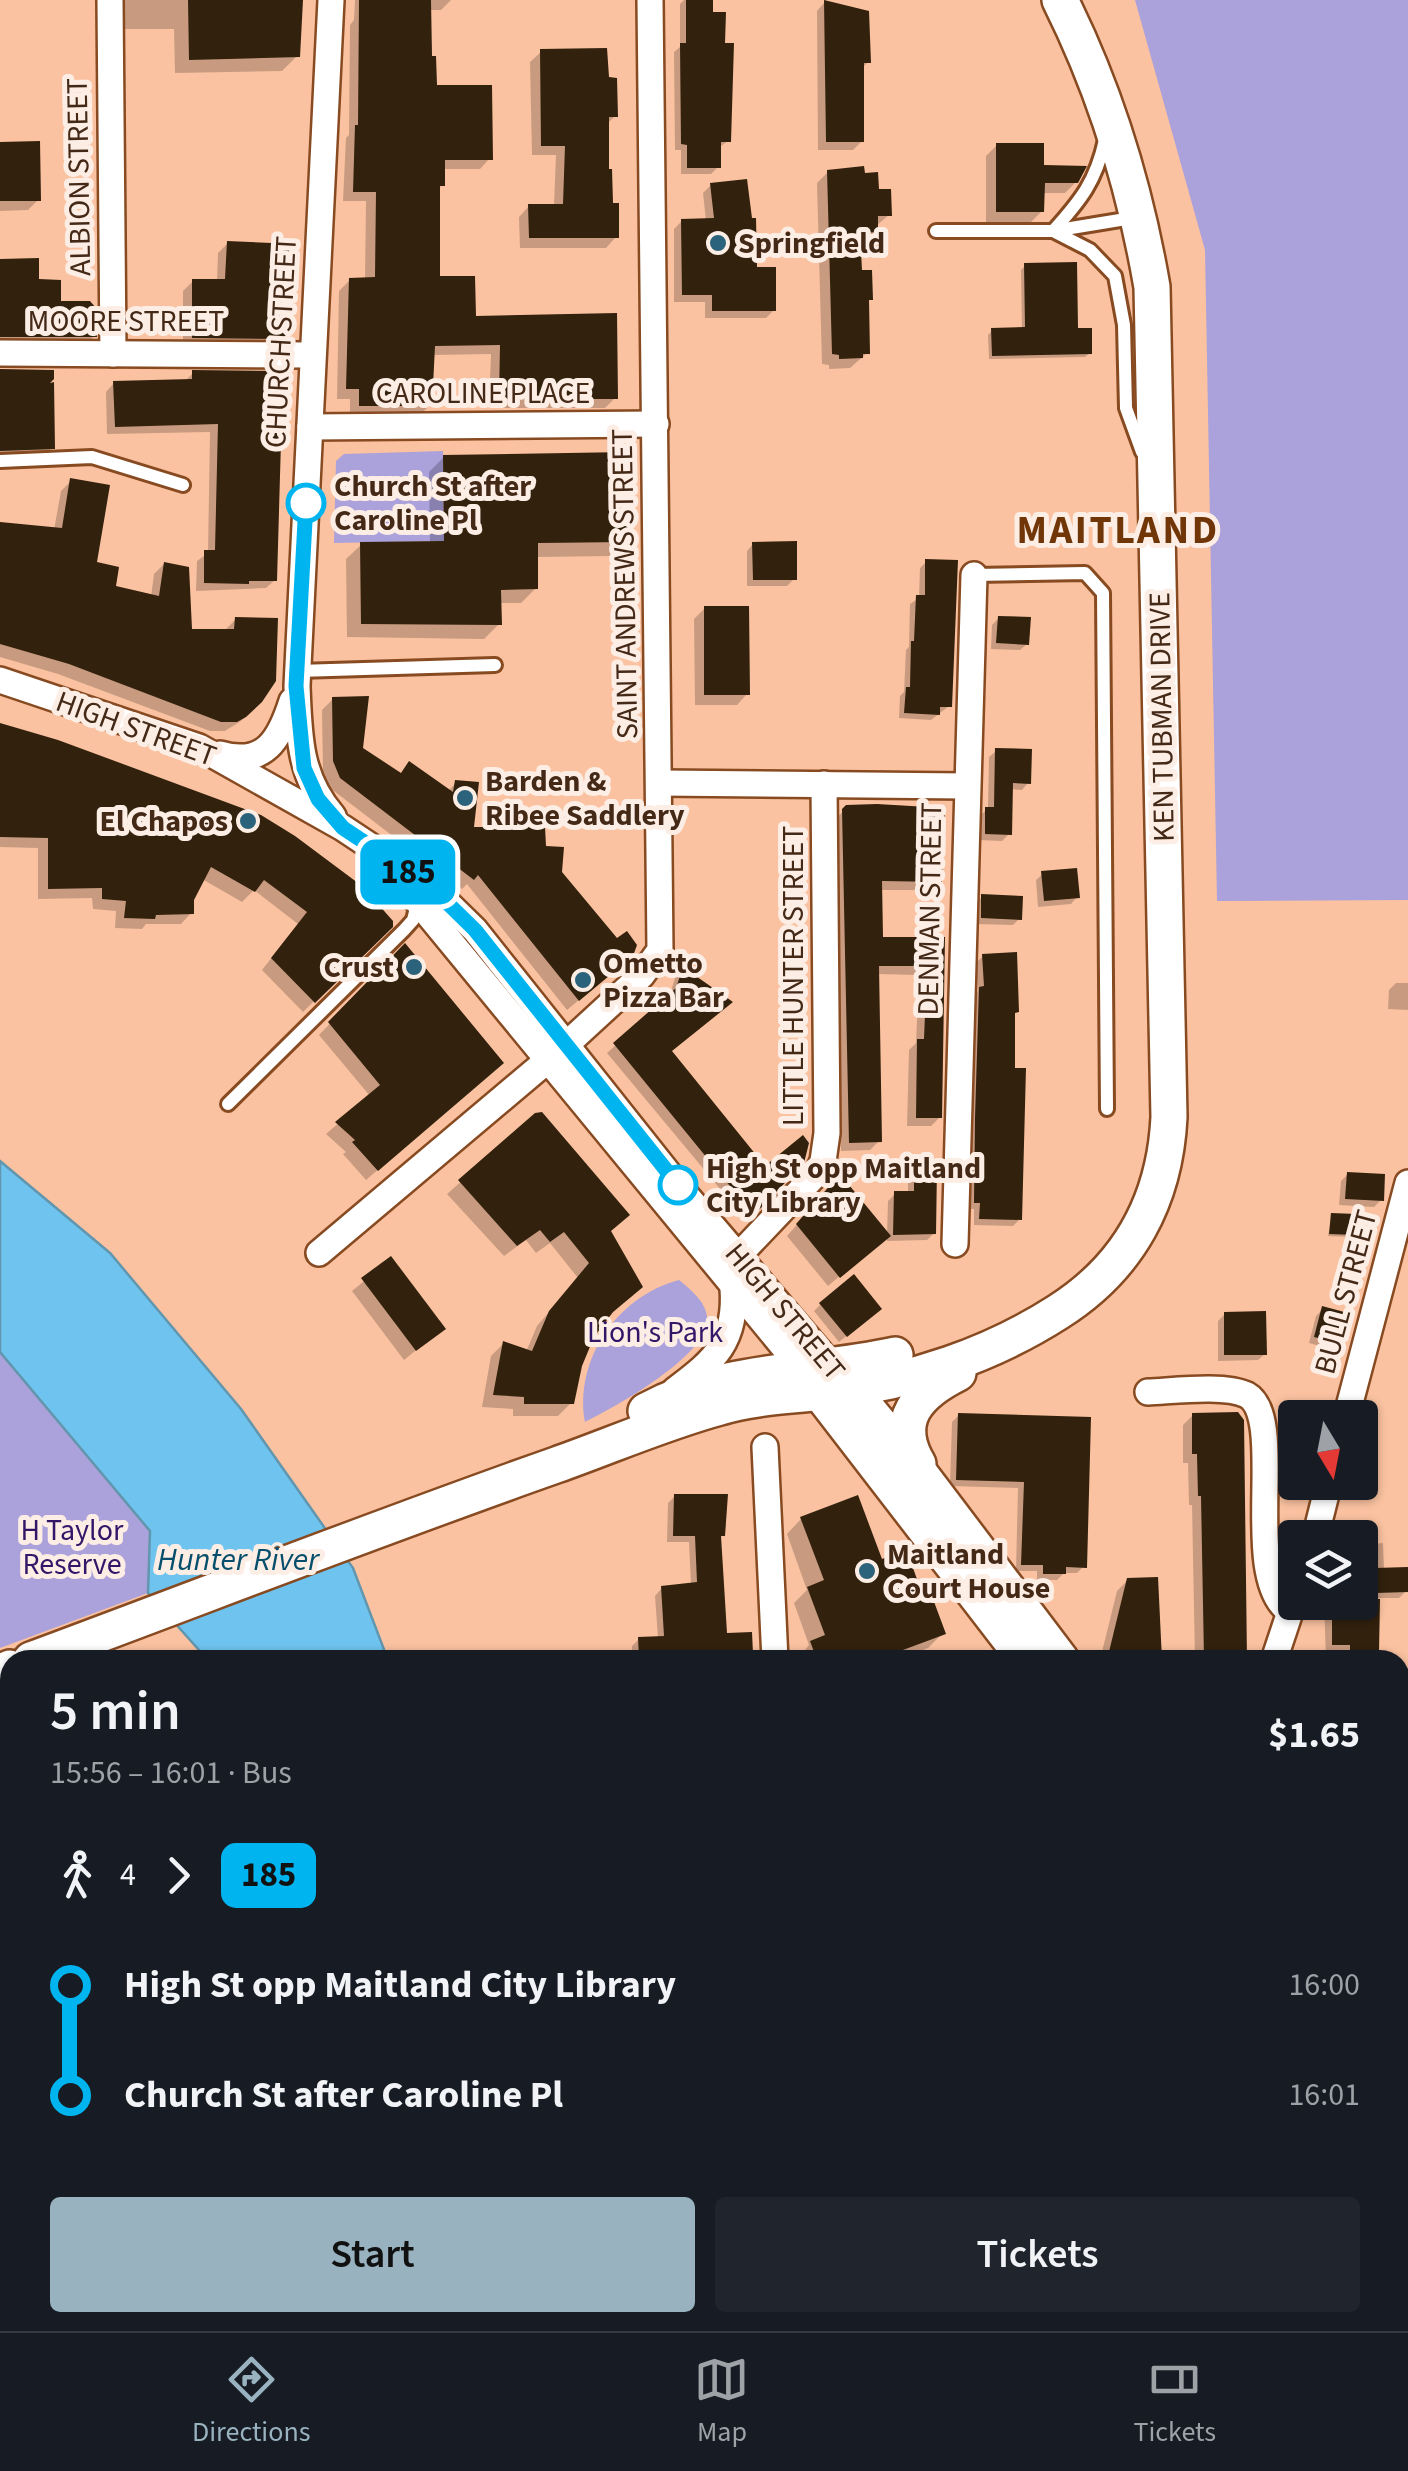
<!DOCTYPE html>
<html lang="en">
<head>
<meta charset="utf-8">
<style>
  body { margin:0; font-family:"Source Sans 3",sans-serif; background:#20242c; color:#f1f3f6; height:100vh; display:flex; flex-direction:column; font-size:38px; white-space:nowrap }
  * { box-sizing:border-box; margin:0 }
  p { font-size:32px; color:#9ea1a6 }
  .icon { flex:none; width:55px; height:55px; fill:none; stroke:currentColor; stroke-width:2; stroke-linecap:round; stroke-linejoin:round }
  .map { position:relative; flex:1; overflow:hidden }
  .details { position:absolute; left:0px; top:1650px; width:1410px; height:682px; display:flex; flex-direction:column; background:#171b24; border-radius:30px 30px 0 0; box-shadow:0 2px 8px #0004 }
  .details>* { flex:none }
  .badge { padding:0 20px; border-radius:15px; font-size:35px; line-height:65px }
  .needle { width:65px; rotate:170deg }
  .fabs { position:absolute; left:1278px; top:1400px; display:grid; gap:20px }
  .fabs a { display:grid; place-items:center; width:100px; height:100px; border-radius:10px; background:#171b24; box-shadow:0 2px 8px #0004; font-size:50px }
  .map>.badge { position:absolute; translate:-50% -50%; box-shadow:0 0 0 5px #fff }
  .legs { display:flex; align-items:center; gap:15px; height:110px; padding:0 50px; font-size:32px }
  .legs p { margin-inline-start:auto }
  .summary { display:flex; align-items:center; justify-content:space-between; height:170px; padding:0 50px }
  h1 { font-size:55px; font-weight:600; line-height:75px }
  .button { display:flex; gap:20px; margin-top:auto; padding:20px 50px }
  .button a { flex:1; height:115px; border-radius:10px; background:#98b2bf; color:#111; font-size:40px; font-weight:600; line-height:115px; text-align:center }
  .button a+a { background:#20242c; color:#f1f3f6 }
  ul { padding:0 50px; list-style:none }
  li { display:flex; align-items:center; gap:35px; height:110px; font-size:38px }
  li i { display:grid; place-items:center; width:15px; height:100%; margin:0 12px; background:currentColor }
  li i::after { content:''; width:25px; height:25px; margin:-12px; border:8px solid; border-radius:50%; background:#171b24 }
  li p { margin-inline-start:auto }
  li:first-child i { background:linear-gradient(#0000 50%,currentColor 0) }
  li:last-child i { background:linear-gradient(currentColor 50%,#0000 0) }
  .tabs { display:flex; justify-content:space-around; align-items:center; height:140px; border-top:2px solid #363941; background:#171b24; font-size:28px; color:#9ea1a6 }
  .tabs a { display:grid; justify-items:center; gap:5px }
  .tabs .on { color:#98b2bf }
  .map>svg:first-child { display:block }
  .green { fill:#aba1db }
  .water { fill:#6fc4ef; stroke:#6296ae; stroke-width:2.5 }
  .shadow { fill:#0003 }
  .building { fill:#31210d }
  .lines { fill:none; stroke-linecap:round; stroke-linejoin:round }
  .service-casing { stroke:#874a21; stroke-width:18 }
  .minor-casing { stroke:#874a21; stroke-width:30 }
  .secondary-casing { stroke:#874a21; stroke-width:40 }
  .service { stroke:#fff; stroke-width:12 }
  .minor { stroke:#fff; stroke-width:25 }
  .secondary { stroke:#fff; stroke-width:35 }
  .line-1-casing { stroke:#fff; stroke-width:22 }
  .line-1 { stroke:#00b5ef; stroke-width:15 }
  .poi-dot { fill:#2b627c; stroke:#fcede5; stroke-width:4 }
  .stop-1-dot { fill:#fff; stroke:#00b5ef; stroke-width:5 }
  .labels { text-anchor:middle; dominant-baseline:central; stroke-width:10; stroke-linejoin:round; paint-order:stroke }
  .street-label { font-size:30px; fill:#442917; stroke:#fcede5 }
  .poi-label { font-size:30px; font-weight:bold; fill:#442917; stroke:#fcede5; text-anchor:start }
  .stop-label { font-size:30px; font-weight:bold; fill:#442917; stroke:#fcede5; text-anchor:start }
  .park-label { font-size:30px; fill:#321668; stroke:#fcede5 }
  .water-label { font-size:32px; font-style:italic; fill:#064f6c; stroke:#fcede5 }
  .district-label { font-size:40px; font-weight:bold; letter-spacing:2.5px; fill:#713607; stroke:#fcede5 }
</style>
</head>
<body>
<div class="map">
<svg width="1408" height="2331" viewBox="0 0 1408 2331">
  <rect width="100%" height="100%" fill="#fac2a0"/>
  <g class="green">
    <polygon points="1135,0 1408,0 1408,900 1217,901 1205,250"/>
    <polygon points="443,451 444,541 334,543 336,461 344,454"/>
    <path d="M679 1280C690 1289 706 1302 707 1317 712 1354 613 1408 585 1422 574 1359 618 1296 679 1280Z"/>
    <polygon points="0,1352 150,1531 148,1593 0,1648"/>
  </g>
  <g class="water">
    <polygon points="0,1161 110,1253 241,1409 353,1568 388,1660 208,1660 148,1593 150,1531 0,1352"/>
    <polygon points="237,2322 500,2322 501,2331 235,2331"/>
  </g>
  <g class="shadow">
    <polygon points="109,0 300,0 297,56 282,71 175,73 174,29 112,29"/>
    <polygon points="355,0 451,0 441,10 429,10 434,88 490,158 480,169 442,169 442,185 437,190 437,279 473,319 615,398 605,408 489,408 491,354 432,355 430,405 419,416 350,415 350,399 337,399 339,291 350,280 365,280 366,201 343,201 346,138 349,135 350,25 354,20"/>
    <polygon points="684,0 710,0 728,141 718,148 718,167 711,174 681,174 681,150 675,150 674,52 680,47 680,4"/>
    <polygon points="825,2 868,62 861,69 862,141 853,150 818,150 817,11"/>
    <polygon points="541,52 606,80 615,116 606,125 606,172 616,237 606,248 520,248 519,217 529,206 554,206 556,155 532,155 530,62"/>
    <polygon points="0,144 38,200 28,210 0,211"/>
    <polygon points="997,145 1041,168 1076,182 1065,193 1042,193 1042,211 1031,222 986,222 986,156"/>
    <polygon points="828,172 876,191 889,215 876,226 876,231 865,242 858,242 859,273 870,299 866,304 867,353 850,368 829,369 829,365 822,364 817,183"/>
    <polygon points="711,185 774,310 766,318 705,318 705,302 674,302 674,229 682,221 706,221 703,193"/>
    <polygon points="228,243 290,275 284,280 284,333 269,347 183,347 183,291 193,281 217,281 218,253"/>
    <polygon points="0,260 37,282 94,336 84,347 0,346"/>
    <polygon points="1025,266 1075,330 1090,353 1085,357 989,359 988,335 992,331 1022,330 1021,270"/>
    <polygon points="0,370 44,385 52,448 42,458 0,461"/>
    <polygon points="193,373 280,374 275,580 266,588 196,591 197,561 208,553 210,432 107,434 106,392 114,383 184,382"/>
    <polygon points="444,457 626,541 611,556 536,557 536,588 521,603 499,603 499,624 484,639 347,637 346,559 361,545 430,544 429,472"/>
    <polygon points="71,481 94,564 113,588 151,597 154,574 164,564 190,632 226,629 236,619 253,709 241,721 225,731 210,731 58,674 0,657 0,579 54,530 61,491"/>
    <polygon points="753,544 794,579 787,586 747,586 747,551"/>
    <polygon points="926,562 949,706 931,720 899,718 900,696 904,692 906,650 909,647 910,604 919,598 920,568"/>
    <polygon points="705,608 747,694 737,705 695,705 694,619"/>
    <polygon points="999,618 1027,644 1020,650 991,649 992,625"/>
    <polygon points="333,699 361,749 399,775 448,791 456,783 472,830 544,848 619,966 567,1010 467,884 462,889 330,788 323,773 322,710"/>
    <polygon points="0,725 390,926 303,1012 262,970 298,924 254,890 242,902 202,879 192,899 191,913 181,924 146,924 142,929 115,928 116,911 93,909 92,898 38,899 38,848 0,847"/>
    <polygon points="996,751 1028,783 1022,790 1010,789 1009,834 1002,841 979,840 980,816 988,808 989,757"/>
    <polygon points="847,808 939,881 930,890 880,890 880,939 942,940 940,1117 931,1126 907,1126 909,1050 916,1043 919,975 877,974 879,1141 870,1150 841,1151 834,820"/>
    <polygon points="1043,874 1077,897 1071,904 1038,907 1036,880"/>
    <polygon points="982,897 1020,918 1013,925 975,924 975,904"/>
    <polygon points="405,946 490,1074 366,1180 343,1154 346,1152 326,1134 370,1096 319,1035"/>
    <polygon points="983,956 1016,1012 1012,1016 1020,1219 1013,1226 974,1225 974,1209 968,1209 973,996 978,991 976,963"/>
    <polygon points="683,970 669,1052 765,1169 802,1162 746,1220 607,1053 669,998 675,978"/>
    <polygon points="1396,983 1408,983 1408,1010 1388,1009 1389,990"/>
    <polygon points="536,1116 609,1232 627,1299 600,1325 584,1350 571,1403 558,1416 513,1416 513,1409 482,1407 491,1356 503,1344 526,1352 537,1326 578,1278 550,1243 536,1253 526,1240 504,1256 447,1194"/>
    <polygon points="915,1167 934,1233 927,1240 887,1241 887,1236 828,1286 787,1236 829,1188 887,1235 888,1201 895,1194 908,1194 908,1174"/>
    <polygon points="1348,1174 1381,1200 1374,1207 1339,1205 1341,1181"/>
    <polygon points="1332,1216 1353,1234 1350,1237 1328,1236"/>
    <polygon points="390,1260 442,1329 404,1360 352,1291"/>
    <polygon points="821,1304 872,1315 839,1342 814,1311"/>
    <polygon points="1323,1309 1338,1342 1331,1349 1309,1343 1316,1316"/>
    <polygon points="1225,1314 1265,1354 1258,1360 1218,1361 1218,1321"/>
    <polygon points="959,1415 1089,1419 1084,1566 1077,1573 1064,1573 1057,1580 1037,1580 1037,1571 1016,1571 1018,1488 950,1486 952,1422"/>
    <polygon points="1193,1415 1242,1421 1245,1660 1195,1660 1192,1505 1189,1505 1188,1463 1183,1463 1183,1425"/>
    <polygon points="1291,1434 1295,1434 1295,1464 1284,1464 1284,1441"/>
    <polygon points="675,1496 723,1535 719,1539 725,1636 750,1653 744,1660 632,1660 632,1646 639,1639 658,1638 655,1596 662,1588 691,1585 689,1542 667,1542 668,1503"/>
    <polygon points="801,1519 880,1562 924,1604 943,1633 928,1648 897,1660 797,1660 809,1645 794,1603 807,1590 787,1534"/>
    <polygon points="1346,1526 1371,1526 1372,1544 1383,1543 1384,1571 1406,1591 1399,1598 1377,1598 1377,1660 1326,1660 1324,1602 1360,1602 1360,1538 1340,1538"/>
    <polygon points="1128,1580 1159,1660 1100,1660 1117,1591"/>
    <rect x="1400" y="1671" width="8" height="112"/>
    <polygon points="1400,1829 1403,1829 1403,1876 1408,1876 1408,2041 1400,2037"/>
    <polygon points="1400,2309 1408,2309 1408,2331 1357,2331 1360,2322 1400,2322"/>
    <polygon points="1270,2322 1331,2322 1328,2331 1267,2331"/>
  </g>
  <g class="building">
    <polygon points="188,0 303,0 300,57 189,60"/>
    <polygon points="359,0 431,0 432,56 436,56 437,85 492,85 493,160 445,160 445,186 440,186 440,276 475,276 476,316 617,313 618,399 499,399 500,345 435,346 432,406 359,406 359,389 346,389 349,278 375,277 376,192 353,192 355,125 358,125"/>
    <polygon points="686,0 713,0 713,12 726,12 725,43 734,43 731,142 721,142 721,168 687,168 687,145 681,144 680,43 686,43"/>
    <polygon points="824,0 869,11 871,63 864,63 864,142 826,142"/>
    <polygon points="607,48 609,77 617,78 618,117 609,117 609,169 612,169 613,203 619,203 619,238 529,238 528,204 563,204 565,146 541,146 540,49"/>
    <polygon points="40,141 41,201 0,201 0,142"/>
    <polygon points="996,143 1044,143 1044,165 1087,166 1078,183 1045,183 1044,212 996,212"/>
    <polygon points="864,166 865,173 878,172 879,189 891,189 892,216 878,216 878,232 860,233 862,270 872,270 873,300 869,300 870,354 863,354 863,358 839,359 839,355 832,354 827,170"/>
    <polygon points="747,179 752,218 756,218 757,267 776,267 776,311 712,311 712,295 682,295 681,219 714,218 710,183"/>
    <polygon points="227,241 294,244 292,276 287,276 287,334 282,339 192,338 192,279 225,279"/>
    <polygon points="39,258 39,279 61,280 61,301 90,301 96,308 97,337 0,337 0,259"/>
    <polygon points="1077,262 1078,328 1092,328 1092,354 992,356 991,328 1025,327 1024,263"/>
    <polygon points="0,369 54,370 54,379 50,383 54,382 55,449 0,451"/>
    <polygon points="192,370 283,371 277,581 249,581 249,584 204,583 204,550 215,550 218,424 115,427 113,381 192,379"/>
    <polygon points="627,452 628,542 538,543 538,589 501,590 502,625 361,624 360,542 444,541 443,455"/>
    <polygon points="70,478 110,485 97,562 119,567 116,586 159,596 164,562 189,567 192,629 234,629 235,617 278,618 276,681 262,702 246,717 237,722 221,722 69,664 0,644 0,522 62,528"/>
    <polygon points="797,541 797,580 753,580 752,542"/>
    <polygon points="925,559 958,560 952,707 940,707 940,715 904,713 906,687 910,687 911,641 914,641 916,595 925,595"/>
    <polygon points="704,606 749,606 750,695 704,695"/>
    <polygon points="998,616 1031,617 1029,645 996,643"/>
    <polygon points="369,696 363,748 401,773 409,761 453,792 455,780 479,782 474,827 545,827 546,846 564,847 562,872 617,938 627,931 637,945 633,956 579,1001 478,875 474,880 340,778 333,761 332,697"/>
    <polygon points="0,723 58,740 261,815 295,836 362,886 393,921 393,927 315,1003 271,958 307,912 264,880 255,892 211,867 194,900 194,914 156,915 155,919 124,918 126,901 102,899 102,888 48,889 48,838 0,837"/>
    <polygon points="995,748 1032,749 1031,784 1013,783 1012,835 985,834 985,807 994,807"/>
    <polygon points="877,804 945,808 942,882 882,881 883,937 945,937 942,1118 916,1118 917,1039 924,1039 927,966 879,966 882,1142 849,1143 842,809 846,805"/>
    <polygon points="1077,868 1080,898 1044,901 1041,871"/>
    <polygon points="981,894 1023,896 1022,920 981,918"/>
    <polygon points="405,943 504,1063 378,1171 352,1142 355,1140 335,1122 380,1085 328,1022"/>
    <polygon points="1017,952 1019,1012 1015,1013 1015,1068 1026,1068 1022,1220 979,1219 980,1203 974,1203 975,1118 979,987 984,986 982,954"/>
    <polygon points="683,967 733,1002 672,1051 765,1166 803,1135 809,1143 804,1163 756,1213 752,1213 613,1043 676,988"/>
    <polygon points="542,1112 630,1215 611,1231 643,1287 613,1312 594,1337 582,1366 574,1404 524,1404 524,1397 493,1395 503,1341 532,1351 549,1311 589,1263 564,1232 550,1242 540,1230 517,1246 458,1180 535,1113"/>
    <polygon points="914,1165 937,1166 936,1234 893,1235 894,1191 914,1191"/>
    <polygon points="1347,1172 1385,1174 1384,1201 1345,1199"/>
    <polygon points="840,1174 891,1236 840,1278 796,1224"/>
    <polygon points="1331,1213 1356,1214 1356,1235 1329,1234"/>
    <polygon points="391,1256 446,1329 416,1351 361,1278"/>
    <polygon points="854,1274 882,1309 847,1337 819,1303"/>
    <polygon points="1322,1306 1348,1313 1340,1343 1314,1337"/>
    <polygon points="1266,1311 1267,1355 1224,1355 1224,1312"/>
    <polygon points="1238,1412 1244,1420 1247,1660 1204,1659 1201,1496 1198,1496 1197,1454 1192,1454 1192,1413"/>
    <polygon points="958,1413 1091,1417 1087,1568 1066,1567 1066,1574 1043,1574 1043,1565 1021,1565 1024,1482 956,1480"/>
    <polygon points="674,1494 728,1494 725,1536 721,1536 727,1633 752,1632 753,1654 639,1659 638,1637 664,1636 661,1586 697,1582 695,1536 673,1536"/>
    <polygon points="858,1495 882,1559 903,1551 907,1562 910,1560 925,1601 933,1599 946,1634 876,1660 817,1660 810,1641 825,1635 807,1587 824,1580 800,1517"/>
    <polygon points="1408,1567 1408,1592 1376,1593 1375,1568"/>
    <polygon points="1158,1577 1162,1660 1107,1660 1127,1578"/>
    <polygon points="1360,1599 1380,1599 1379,1652 1350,1652 1350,1645 1332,1645 1332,1602 1360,1602"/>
  </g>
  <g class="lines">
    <defs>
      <g id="service">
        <polyline points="936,231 1053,231 1138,217"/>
        <polyline points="1053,231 1090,250 1115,276 1124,325 1126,408 1142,452"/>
        <path d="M1053 231C1081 200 1096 181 1105 140"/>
        <polyline points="0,461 92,457 183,485"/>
        <polyline points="974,575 1085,573 1103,593 1107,1109"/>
        <polyline points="298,671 495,665"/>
        <polyline points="228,1104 404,930 413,920 417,904"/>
      </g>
      <g id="minor">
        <polyline points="110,0 113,354"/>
        <path d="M331 0 297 686C299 736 299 777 333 816"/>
        <polyline points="0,353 312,355"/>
        <polyline points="310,427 656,424"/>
        <polyline points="0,680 199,747 343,828 429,885 475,930 680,1188 831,1365"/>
        <path d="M220 754C265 767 280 739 292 701"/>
        <polyline points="660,783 966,786"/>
        <polyline points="395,874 801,1368"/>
        <polyline points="955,1244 974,575"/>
        <polyline points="319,1253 568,1043 642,975 660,950 650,0"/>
        <polyline points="739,1255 818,1172 823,1161 827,1133 824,784"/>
        <path d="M675 1390C715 1360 737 1341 733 1288"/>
        <path d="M1148 1392C1173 1391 1225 1384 1247 1395 1288 1418 1239 1577 1290 1612"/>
        <polyline points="1346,1418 1408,1183"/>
        <polyline points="765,1447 775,1660"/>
        <polyline points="1315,1538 1329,1482"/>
        <polyline points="1274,1660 1295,1597"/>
        <polyline points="802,2322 803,2331"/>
        <polyline points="1250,2331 1253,2322"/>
      </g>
      <g id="secondary">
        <polyline points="838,1374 912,1463 1061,1660"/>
        <polyline points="808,1377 1026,1660"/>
        <path d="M646 1411C727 1367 808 1374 895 1355"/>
        <path d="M918 1464C892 1420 918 1393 958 1373"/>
        <path d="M31 1660C206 1595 380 1527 556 1465 610 1446 664 1422 720 1407 757 1396 794 1396 832 1391 911 1382 991 1355 1058 1312 1129 1267 1165 1200 1169 1117L1152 287C1135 188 1105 90 1060 0"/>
        <polyline points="0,1672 10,1668"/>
        <polyline points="1400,2092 1408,2096"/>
      </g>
    </defs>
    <use href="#service" class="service-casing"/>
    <use href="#minor" class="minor-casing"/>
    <use href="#secondary" class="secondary-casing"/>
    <use href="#service" class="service"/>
    <use href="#minor" class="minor"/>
    <use href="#secondary" class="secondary"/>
  </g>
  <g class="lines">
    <defs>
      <polyline id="line-1" points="306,503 296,686 304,768 318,799 343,828 429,885 475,930 678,1185"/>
    </defs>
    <use href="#line-1" class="line-1-casing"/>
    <use href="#line-1" class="line-1"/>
  </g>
  <g class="poi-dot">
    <circle cx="718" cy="243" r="10"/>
    <circle cx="465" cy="798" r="10"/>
    <circle cx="248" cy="821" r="10"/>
    <circle cx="414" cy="967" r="10"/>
    <circle cx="583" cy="980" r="10"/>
    <circle cx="867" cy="1571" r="10"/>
  </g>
  <g class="stop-1-dot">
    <circle cx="306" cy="503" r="18"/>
    <circle cx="678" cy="1185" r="18"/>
  </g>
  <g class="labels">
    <g class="street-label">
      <text transform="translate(79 177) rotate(-91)">ALBION STREET</text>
      <text x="126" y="321">MOORE STREET</text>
      <text transform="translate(281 342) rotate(-87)">CHURCH STREET</text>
      <text x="483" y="393">CAROLINE PLACE</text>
      <text transform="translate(625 584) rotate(-91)">SAINT ANDREWS STREET</text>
      <text transform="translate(1162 717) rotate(-91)">KEN TUBMAN DRIVE</text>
      <text transform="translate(136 729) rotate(20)">HIGH STREET</text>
      <text transform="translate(930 909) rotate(-89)">DENMAN STREET</text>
      <text transform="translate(793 976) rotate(-90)">LITTLE HUNTER STREET</text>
      <text transform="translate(1346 1292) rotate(-75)">BULL STREET</text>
      <text transform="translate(785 1312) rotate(50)">HIGH STREET</text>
    </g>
    <g class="poi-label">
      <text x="738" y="243">Springfield</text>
      <text x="485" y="781">Barden &amp;<tspan x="485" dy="34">Ribee Saddlery</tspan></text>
      <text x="228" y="821" text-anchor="end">El Chapos</text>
      <text x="603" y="963">Ometto<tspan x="603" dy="34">Pizza Bar</tspan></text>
      <text x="394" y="967" text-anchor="end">Crust</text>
      <text x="887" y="1554">Maitland<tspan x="887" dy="34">Court House</tspan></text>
    </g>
    <g class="stop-label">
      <text x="334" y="486">Church St after<tspan x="334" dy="34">Caroline Pl</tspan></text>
      <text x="706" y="1168">High St opp Maitland<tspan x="706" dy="34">City Library</tspan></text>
    </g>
    <g class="park-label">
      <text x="655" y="1332">Lion's Park</text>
      <text x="72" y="1530">H Taylor<tspan x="72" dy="34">Reserve</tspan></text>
    </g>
    <g class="water-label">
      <text x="238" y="1560">Hunter River</text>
    </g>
    <g class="district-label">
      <text x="1118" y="530">MAITLAND</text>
    </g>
  </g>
</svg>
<div class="fabs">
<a><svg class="needle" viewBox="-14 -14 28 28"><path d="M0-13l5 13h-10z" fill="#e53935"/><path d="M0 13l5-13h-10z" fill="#9ea1a6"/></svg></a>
<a><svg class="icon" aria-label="layers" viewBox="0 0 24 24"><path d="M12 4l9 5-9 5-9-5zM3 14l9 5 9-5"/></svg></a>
</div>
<b class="badge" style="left:408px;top:872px;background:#00b5ef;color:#111">185</b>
<section class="details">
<div class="summary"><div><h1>5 min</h1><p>15:56 – 16:01 · Bus</p></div><b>$1.65</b></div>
<div class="legs"><svg class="icon" aria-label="walk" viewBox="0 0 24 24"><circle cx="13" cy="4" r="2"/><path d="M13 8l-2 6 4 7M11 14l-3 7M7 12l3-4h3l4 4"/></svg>4<svg class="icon" aria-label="forward" viewBox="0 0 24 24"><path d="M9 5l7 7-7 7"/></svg><b class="badge" style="background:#00b5ef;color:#111">185</b></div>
<ul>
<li><i style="color:#00b5ef"></i><b>High St opp Maitland City Library</b><p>16:00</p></li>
<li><i style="color:#00b5ef"></i><b>Church St after Caroline Pl</b><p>16:01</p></li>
</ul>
<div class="button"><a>Start</a><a>Tickets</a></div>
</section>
</div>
<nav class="tabs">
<a class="on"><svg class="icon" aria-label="directions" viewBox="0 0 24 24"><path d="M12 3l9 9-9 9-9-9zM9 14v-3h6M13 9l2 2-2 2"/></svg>Directions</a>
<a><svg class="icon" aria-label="map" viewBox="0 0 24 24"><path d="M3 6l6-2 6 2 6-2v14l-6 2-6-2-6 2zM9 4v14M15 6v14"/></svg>Map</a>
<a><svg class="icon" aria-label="tickets" viewBox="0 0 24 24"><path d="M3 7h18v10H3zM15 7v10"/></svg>Tickets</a>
</nav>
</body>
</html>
